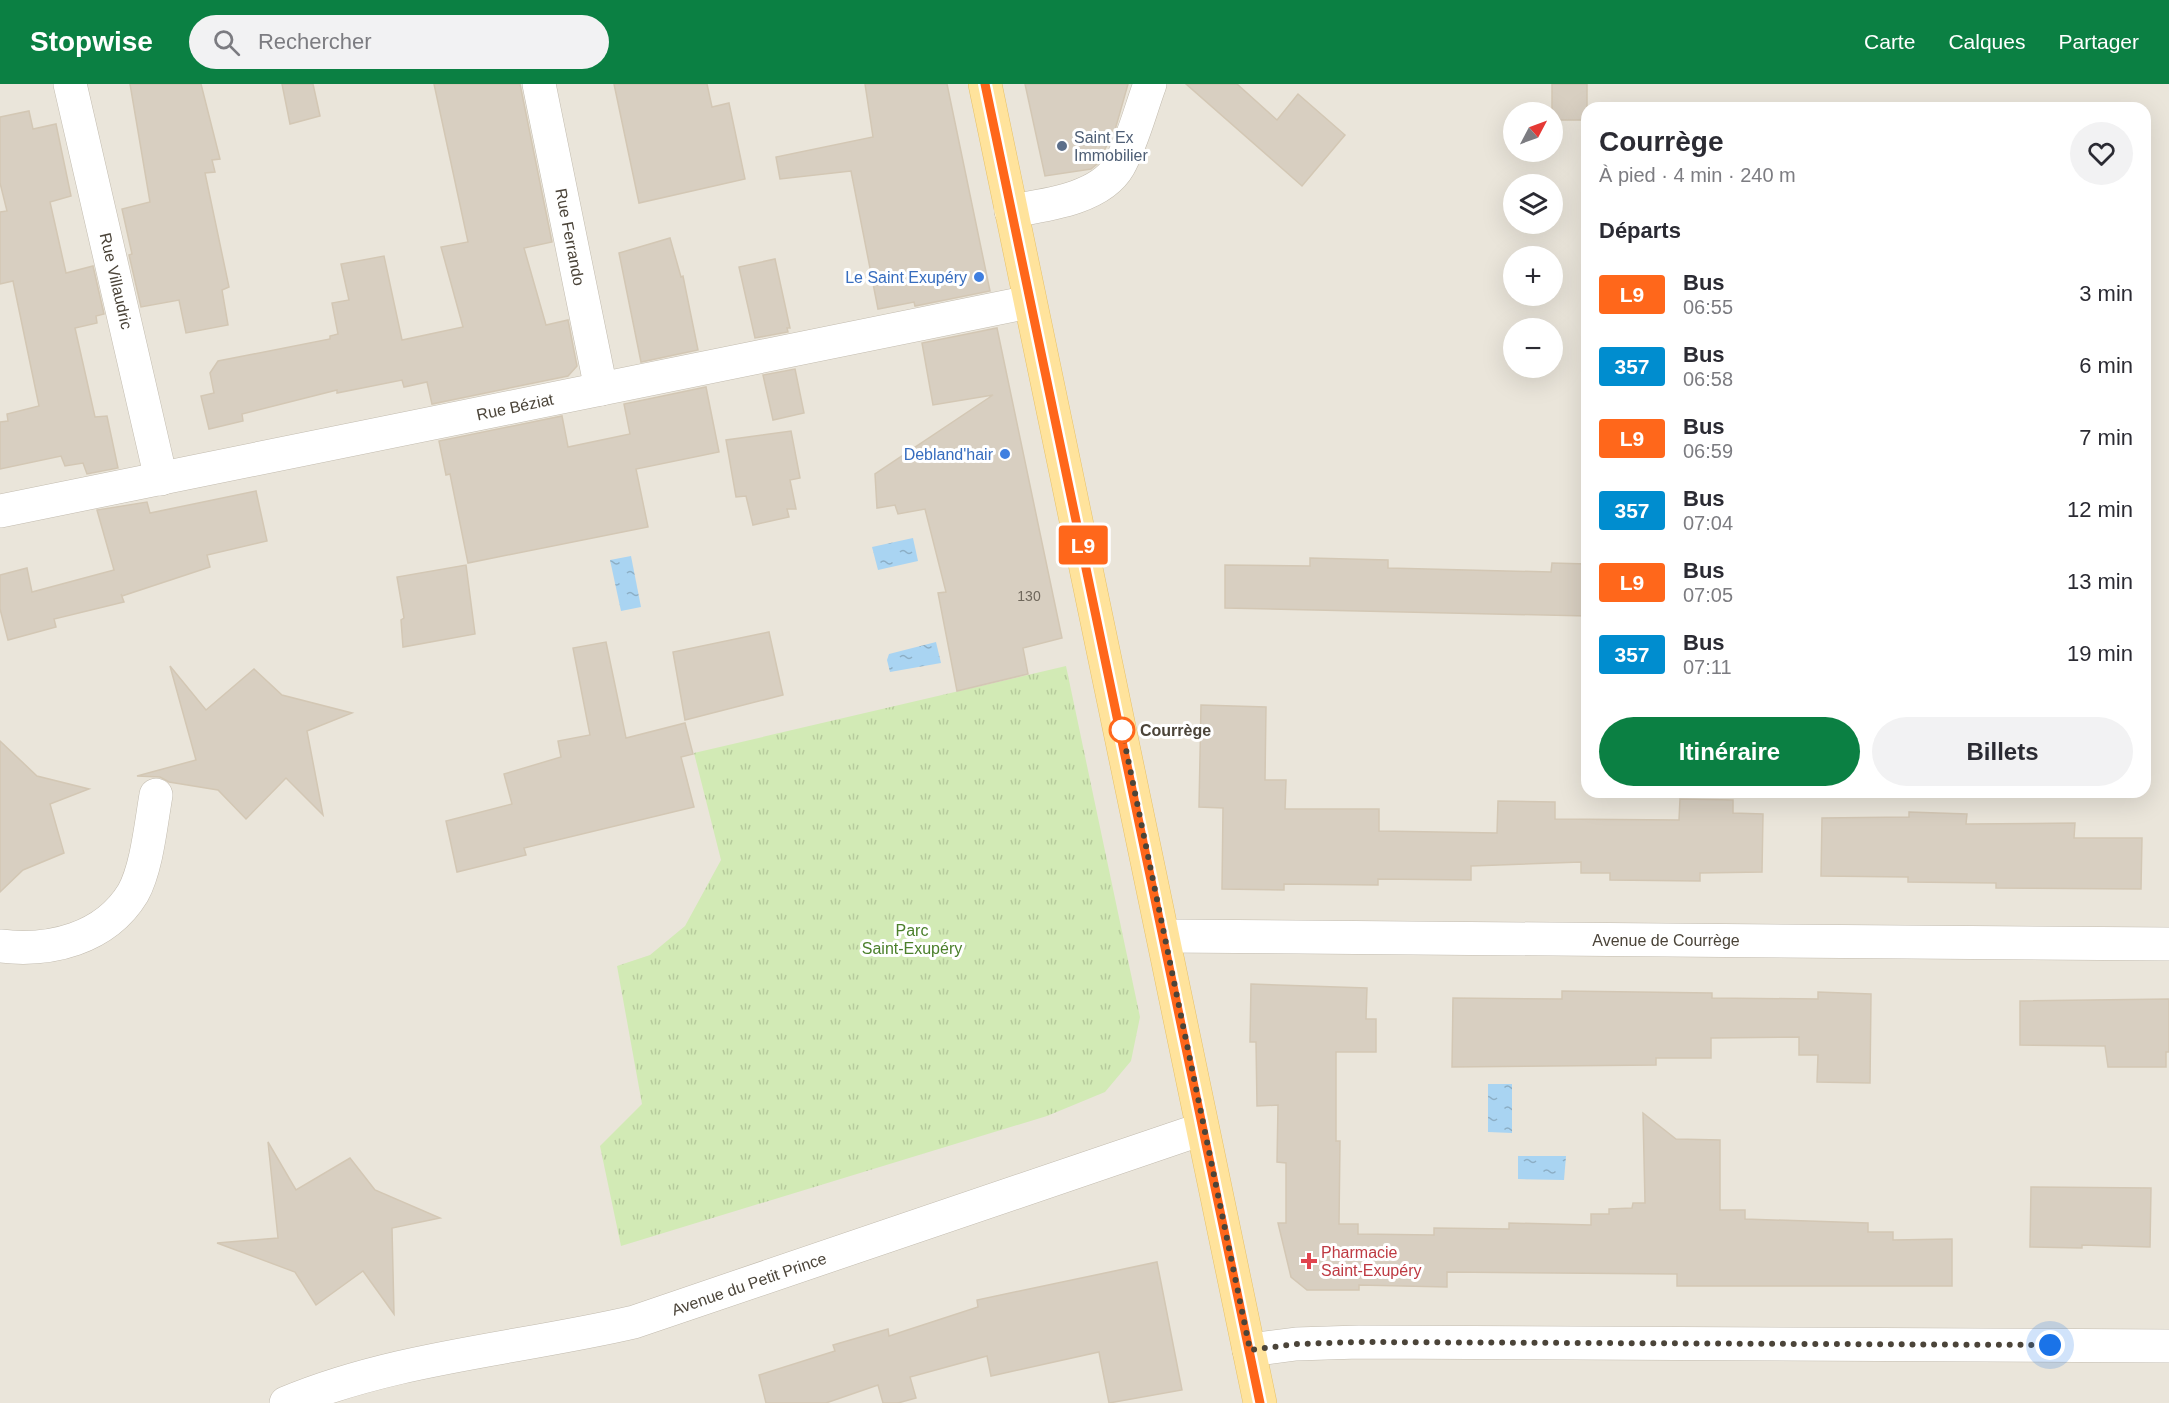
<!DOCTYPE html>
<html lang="fr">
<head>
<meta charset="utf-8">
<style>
  body { margin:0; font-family:Helvetica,sans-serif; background:#f2f2f3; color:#2b2b33; height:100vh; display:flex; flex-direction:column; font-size:22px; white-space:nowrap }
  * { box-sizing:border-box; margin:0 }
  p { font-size:20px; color:#7c7c81 }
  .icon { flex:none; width:33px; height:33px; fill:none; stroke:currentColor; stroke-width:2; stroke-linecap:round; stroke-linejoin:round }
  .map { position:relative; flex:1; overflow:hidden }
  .side { position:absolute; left:1581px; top:18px; width:570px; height:696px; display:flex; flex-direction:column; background:#fff; border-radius:18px; box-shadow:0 6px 24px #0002 }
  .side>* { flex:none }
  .badge { padding:0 12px; border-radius:4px; font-size:21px; line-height:39px }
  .needle { width:39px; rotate:49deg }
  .controls { position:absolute; left:1503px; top:18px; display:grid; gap:12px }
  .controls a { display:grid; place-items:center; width:60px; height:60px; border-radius:50%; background:#fff; box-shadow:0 6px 24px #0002; font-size:30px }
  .you { position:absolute; width:30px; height:30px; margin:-15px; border:4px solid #fff; border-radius:50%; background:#1a73e8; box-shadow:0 0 0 9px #1a73e833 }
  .map>.badge { position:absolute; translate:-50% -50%; box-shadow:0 0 0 3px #fff }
  h2 { padding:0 18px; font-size:22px; line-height:54px }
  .round { display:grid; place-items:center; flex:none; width:63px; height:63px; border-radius:32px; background:#f2f2f3 }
  .summary { display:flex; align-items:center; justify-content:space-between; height:102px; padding:0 18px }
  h1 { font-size:28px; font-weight:800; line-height:45px }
  .primary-button { display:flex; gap:12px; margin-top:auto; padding:12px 18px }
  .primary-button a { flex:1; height:69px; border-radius:36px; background:#0b8043; color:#fff; font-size:24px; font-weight:800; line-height:69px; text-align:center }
  .primary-button a+a { background:#f2f2f3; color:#2b2b33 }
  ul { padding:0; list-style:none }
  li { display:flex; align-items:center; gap:18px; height:72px; padding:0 18px }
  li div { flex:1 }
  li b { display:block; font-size:22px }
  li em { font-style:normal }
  li .badge { min-width:66px; font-weight:700; text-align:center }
  header { display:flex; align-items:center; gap:36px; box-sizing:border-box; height:84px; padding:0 30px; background:#0b8043; color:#fff }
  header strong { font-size:28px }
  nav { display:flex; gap:33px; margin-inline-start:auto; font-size:21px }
  .search { width:420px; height:54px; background:#f2f2f3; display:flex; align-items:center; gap:15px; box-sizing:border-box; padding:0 21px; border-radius:33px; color:#7c7c81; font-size:22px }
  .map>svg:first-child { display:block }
  .residential { fill:#eae5da; fill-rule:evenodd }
  .grass { fill:url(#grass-tufts) }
  .water { fill:url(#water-ripples) }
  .building { fill:#d8cfc1; stroke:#d3c7b4; stroke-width:1.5 }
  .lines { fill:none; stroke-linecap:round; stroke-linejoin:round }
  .minor-casing { stroke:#c2bbae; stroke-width:34 }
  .major-casing { stroke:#e6c16a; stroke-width:34 }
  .minor { stroke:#fff; stroke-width:33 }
  .major { stroke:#ffe39c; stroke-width:33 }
  .line-casing { stroke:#fff; stroke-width:14 }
  .line { stroke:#ff671b; stroke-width:9 }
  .walk { stroke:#4b4439; stroke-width:6; stroke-dasharray:0 10.8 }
  .service-dot { fill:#5c6f8a; stroke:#fff; stroke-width:2 }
  .shop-dot { fill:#3f7fe0; stroke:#fff; stroke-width:2 }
  .stop-dot { fill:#fff; stroke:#ff671b; stroke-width:3 }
  .health-dot { fill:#e0444e; stroke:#fff; stroke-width:2 }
  .labels { text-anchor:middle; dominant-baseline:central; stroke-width:6; stroke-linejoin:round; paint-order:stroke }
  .number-label { font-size:14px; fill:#6e675b }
  .service-label { font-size:16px; fill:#4e5e75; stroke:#fff; text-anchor:start }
  .street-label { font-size:16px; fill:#4b4439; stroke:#fff }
  .shop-label { font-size:16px; fill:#366cbe; stroke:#fff; text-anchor:end }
  .stop-label { font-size:16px; font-weight:bold; fill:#4b4439; stroke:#fff; text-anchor:start }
  .park-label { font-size:16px; fill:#4a7f2a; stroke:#fff }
  .health-label { font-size:16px; fill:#be3a42; stroke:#fff; text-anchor:start }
</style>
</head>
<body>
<header>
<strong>Stopwise</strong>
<div class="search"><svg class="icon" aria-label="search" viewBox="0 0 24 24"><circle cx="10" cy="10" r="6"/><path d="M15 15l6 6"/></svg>Rechercher</div>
<nav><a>Carte</a><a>Calques</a><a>Partager</a></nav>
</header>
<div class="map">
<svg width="2169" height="1319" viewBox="0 0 2169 1319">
  <defs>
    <pattern id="grass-tufts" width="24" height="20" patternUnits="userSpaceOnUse" patternTransform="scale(1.5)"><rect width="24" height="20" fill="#d2eab5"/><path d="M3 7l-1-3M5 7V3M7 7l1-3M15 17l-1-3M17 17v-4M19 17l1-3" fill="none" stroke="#b6ca9c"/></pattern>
    <pattern id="water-ripples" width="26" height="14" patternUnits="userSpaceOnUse" patternTransform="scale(1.5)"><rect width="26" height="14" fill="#a9d4f2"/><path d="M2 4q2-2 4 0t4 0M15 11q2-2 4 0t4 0" fill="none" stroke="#8caec5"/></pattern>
  </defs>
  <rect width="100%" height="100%" fill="#f6f3ec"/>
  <path class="residential" d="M0 0H2169V1319H0ZM1587 24H2145V708H1587ZM1514 28H1552V68H1514ZM1514 100H1552V140H1514ZM1514 172H1552V212H1514ZM1514 244H1552V284H1514Z"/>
  <polygon class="grass" points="1066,582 1140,933 1131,977 1105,1008 1047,1032 621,1162 600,1062 642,1020 617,882 650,871 685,842 721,776 694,669"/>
  <g class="water">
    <polygon points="913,454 918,477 878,486 872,463"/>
    <polygon points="631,472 641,523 621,527 610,476"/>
    <polygon points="936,558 941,579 890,588 887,576 889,570"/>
    <polygon points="1488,1000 1512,1000 1512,1049 1488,1048"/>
    <polygon points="1518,1072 1566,1072 1564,1096 1518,1095"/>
  </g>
  <g class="building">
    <polygon points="130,0 201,0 220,75 212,76 215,88 205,89 229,203 222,206 228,241 186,249 179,216 141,223 129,171 132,170 122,125 150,118"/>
    <polygon points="282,0 313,0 320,32 290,40"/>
    <polygon points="434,0 520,0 552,158 524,164 546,241 568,236 577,282 568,292 432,320 427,298 404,303 402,296 337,309 337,306 242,330 243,337 209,345 201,312 214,309 210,289 218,277 330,255 330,252 338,250 332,219 349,216 341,180 384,172 402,256 463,243 441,163 468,158"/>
    <polygon points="614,0 707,0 712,23 729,19 745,95 639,119"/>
    <polygon points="865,0 947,0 990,207 915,222 914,218 878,225 851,87 780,95 776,73 873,53"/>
    <polygon points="1025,0 1128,0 1115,46 1097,80 1091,85 1045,92"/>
    <polygon points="1186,0 1237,0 1277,36 1298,10 1345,51 1302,102"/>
    <rect x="1552" y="0" width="35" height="36"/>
    <polygon points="29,27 33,45 56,40 71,112 50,118 66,189 93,182 104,230 96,232 97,239 75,244 95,333 107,332 118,384 87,390 83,379 65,382 61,372 0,385 0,338 8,337 7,330 39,322 13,197 0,200 0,128 7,127 0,99 0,33"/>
    <polygon points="670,154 681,193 683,192 698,266 641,278 619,169"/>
    <polygon points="775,175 790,244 787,244 788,248 755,254 739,183"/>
    <polygon points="997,244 1062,554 1023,564 1028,590 957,607 938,509 946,508 925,425 898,430 895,421 877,424 875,390 993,311 933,321 922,259"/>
    <polygon points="795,285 804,329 773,336 763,291"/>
    <polygon points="706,303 719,368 636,385 648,443 468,479 450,390 446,391 439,357 562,332 568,363 630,350 624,320"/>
    <polygon points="791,347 800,394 790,396 796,425 787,425 789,433 753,441 746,412 736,413 726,356"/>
    <polygon points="256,407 267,457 207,471 210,483 122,512 121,510 124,518 54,535 56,543 8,556 0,525 0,491 27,484 32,508 114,486 97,426 147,418 150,429"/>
    <polygon points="1310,474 1388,476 1388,484 1551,488 1552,479 1587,480 1587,532 1225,524 1225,481 1310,482"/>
    <polygon points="466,481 475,550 403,563 401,536 404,534 397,493"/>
    <polygon points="769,548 783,611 685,636 673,568"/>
    <polygon points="606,558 626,654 685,639 693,670 681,673 694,723 524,764 526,771 457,788 446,737 512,720 504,690 561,673 558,657 590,651 573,564"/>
    <polygon points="170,582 206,626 254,585 282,611 352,629 307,647 323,731 286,694 246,735 218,706 169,698 160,693 137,692 196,676"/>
    <polygon points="1201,621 1266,623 1265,696 1286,696 1285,725 1379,725 1379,747 1497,749 1498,717 1555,718 1555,735 1679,736 1680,715 1733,716 1733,729 1763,730 1762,788 1700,789 1700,797 1610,796 1610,789 1581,789 1581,778 1471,782 1471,796 1378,795 1378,801 1284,800 1284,806 1222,805 1223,724 1199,723"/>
    <polygon points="0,657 37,692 89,705 50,720 64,769 23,786 0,808"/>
    <polygon points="1909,728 1967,730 1966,740 2075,739 2074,754 2142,754 2141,805 1996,804 1996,799 1908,798 1908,793 1821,792 1822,734 1909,733"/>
    <polygon points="1251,900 1367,904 1366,935 1376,935 1376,968 1336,968 1336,1057 1340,1057 1339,1140 1358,1140 1358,1150 1434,1151 1434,1144 1509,1145 1509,1139 1591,1141 1591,1130 1609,1130 1609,1125 1632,1124 1633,1119 1645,1119 1643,1029 1676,1055 1720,1056 1720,1126 1745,1126 1745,1135 1868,1139 1868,1148 1893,1148 1893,1156 1952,1155 1952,1202 1677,1202 1677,1190 1447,1188 1447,1203 1359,1201 1359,1206 1307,1206 1291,1193 1278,1139 1286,1139 1286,1079 1277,1078 1278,1021 1257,1022 1256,958 1250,958"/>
    <polygon points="1562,907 1712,909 1712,914 1818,915 1818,908 1871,910 1870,999 1817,998 1818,971 1799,971 1799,953 1711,954 1711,974 1656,974 1656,981 1452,983 1453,914 1562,915"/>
    <polygon points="2169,915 2169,968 2166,968 2166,983 2108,983 2105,962 2020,961 2020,917"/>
    <polygon points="268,1058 296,1106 350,1074 375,1106 440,1134 392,1144 394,1230 363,1187 316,1221 295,1188 217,1159 278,1154"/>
    <polygon points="2031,1103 2151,1104 2150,1163 2082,1161 2082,1164 2030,1163"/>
    <polygon points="1157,1178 1182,1306 1109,1319 1099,1268 991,1292 987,1272 910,1293 916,1314 898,1319 883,1319 878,1301 826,1319 766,1319 759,1291 835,1267 833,1261 888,1245 889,1252 978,1223 977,1216"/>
  </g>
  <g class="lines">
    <defs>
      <g id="minor">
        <polyline points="70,0 161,395"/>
        <polyline points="539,0 601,305"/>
        <path d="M1011 127C1045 121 1100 115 1119 82 1133 57 1140 27 1150 0"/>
        <polyline points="0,427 1029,218"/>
        <polyline points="1164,852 2169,860"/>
        <path d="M0 862C50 868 105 855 133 809 147 784 151 739 156 711"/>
        <polyline points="1249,1266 1296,1260 1359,1258 2169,1262"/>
        <path d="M286 1319C396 1273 518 1265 634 1238L1202 1045"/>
      </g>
      <polyline id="major" points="985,0 1260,1319"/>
    </defs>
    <use href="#minor" class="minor-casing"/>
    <use href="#major" class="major-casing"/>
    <use href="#minor" class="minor"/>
    <use href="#major" class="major"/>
  </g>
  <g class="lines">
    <defs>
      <polyline id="line" points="985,0 1260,1319"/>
    </defs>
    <use href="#line" class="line-casing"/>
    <use href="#line" class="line"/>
    <polyline class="walk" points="1122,646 1250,1266 1296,1260 1359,1258 2050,1261"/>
  </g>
  <circle class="service-dot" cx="1062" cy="62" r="6"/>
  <g class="shop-dot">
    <circle cx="979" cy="193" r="6"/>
    <circle cx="1005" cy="370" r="6"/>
  </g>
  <circle class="stop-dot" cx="1122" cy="646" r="12"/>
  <path class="health-dot" d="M1306 1168h6v6h6v6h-6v6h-6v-6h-6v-6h6z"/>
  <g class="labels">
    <g class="number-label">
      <text x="1029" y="512">130</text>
    </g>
    <g class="service-label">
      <text x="1074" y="53">Saint Ex<tspan x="1074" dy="18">Immobilier</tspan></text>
    </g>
    <g class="street-label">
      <text transform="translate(570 153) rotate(79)">Rue Ferrando</text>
      <text transform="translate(116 197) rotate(77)">Rue Villaudric</text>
      <text transform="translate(515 323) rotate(-12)">Rue Béziat</text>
      <text x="1666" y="856">Avenue de Courrège</text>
      <text transform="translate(749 1200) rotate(-19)">Avenue du Petit Prince</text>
    </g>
    <g class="shop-label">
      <text x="967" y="193">Le Saint Exupéry</text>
      <text x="993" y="370">Debland'hair</text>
    </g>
    <g class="stop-label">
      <text x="1140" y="646">Courrège</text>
    </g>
    <g class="park-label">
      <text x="912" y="846">Parc<tspan x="912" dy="18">Saint-Exupéry</tspan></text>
    </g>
    <g class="health-label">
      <text x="1321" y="1168">Pharmacie<tspan x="1321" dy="18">Saint-Exupéry</tspan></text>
    </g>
  </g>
</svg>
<div class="controls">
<a><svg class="needle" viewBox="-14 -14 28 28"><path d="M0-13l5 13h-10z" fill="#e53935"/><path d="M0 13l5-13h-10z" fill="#7c7c81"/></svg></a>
<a><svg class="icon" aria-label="layers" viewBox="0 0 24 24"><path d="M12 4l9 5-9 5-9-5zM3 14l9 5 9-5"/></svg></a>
<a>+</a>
<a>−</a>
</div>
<div class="you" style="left:2050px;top:1261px"></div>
<b class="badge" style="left:1083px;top:461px;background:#ff671b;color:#fff">L9</b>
<section class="side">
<div class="summary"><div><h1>Courrège</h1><p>À pied · 4 min · 240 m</p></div><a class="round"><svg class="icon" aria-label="heart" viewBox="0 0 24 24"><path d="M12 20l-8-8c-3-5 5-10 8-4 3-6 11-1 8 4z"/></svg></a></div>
<h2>Départs</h2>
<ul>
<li><span class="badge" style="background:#ff671b;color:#fff">L9</span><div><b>Bus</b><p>06:55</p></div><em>3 min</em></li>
<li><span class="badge" style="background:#008dcf;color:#fff">357</span><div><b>Bus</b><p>06:58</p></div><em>6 min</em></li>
<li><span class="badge" style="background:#ff671b;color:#fff">L9</span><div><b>Bus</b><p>06:59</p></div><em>7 min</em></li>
<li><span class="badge" style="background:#008dcf;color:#fff">357</span><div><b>Bus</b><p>07:04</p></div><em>12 min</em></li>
<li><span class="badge" style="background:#ff671b;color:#fff">L9</span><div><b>Bus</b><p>07:05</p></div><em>13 min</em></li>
<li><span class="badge" style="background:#008dcf;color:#fff">357</span><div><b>Bus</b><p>07:11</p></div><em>19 min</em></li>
</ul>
<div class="primary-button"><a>Itinéraire</a><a>Billets</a></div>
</section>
</div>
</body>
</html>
